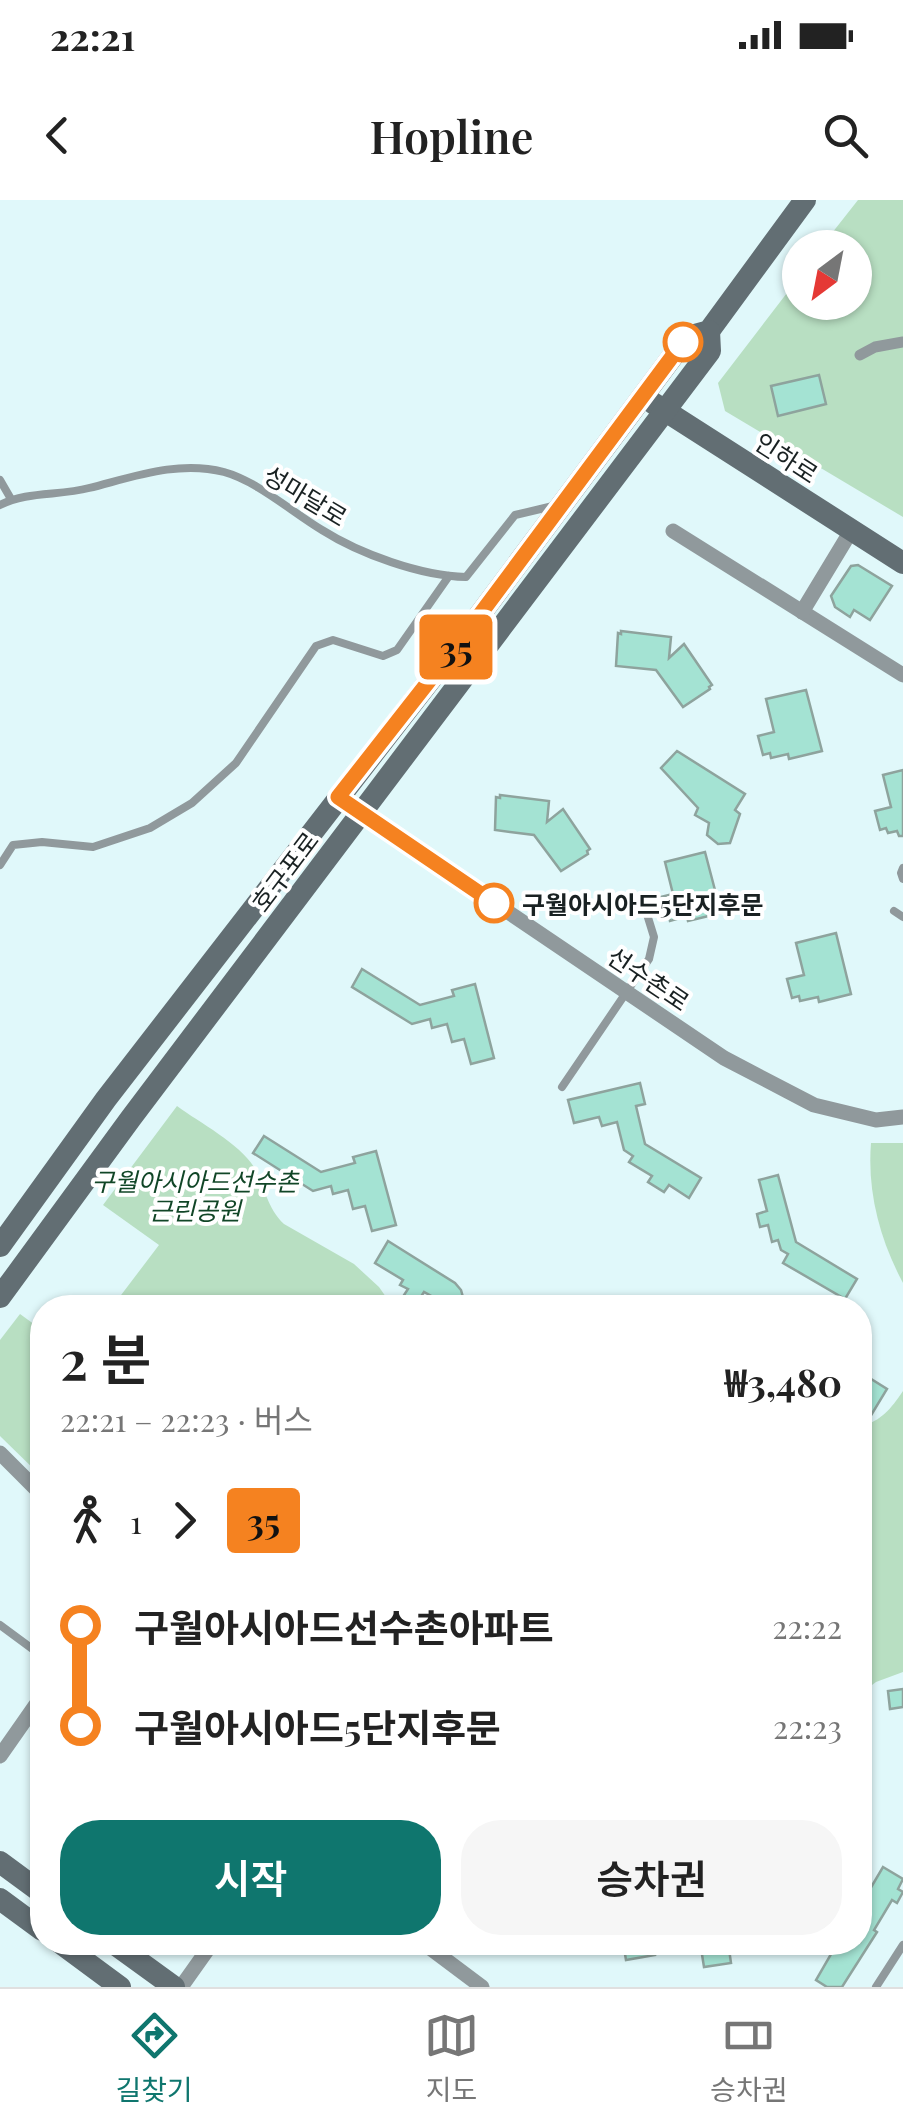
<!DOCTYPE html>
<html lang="ko">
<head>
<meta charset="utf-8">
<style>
  body { margin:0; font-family:"Playfair Display","Noto Sans KR",serif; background:#f6f6f6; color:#222; height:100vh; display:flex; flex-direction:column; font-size:38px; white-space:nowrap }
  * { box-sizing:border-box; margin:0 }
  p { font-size:32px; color:#767676 }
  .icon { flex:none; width:55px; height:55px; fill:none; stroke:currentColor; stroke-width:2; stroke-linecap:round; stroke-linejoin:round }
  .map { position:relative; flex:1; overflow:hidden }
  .side { position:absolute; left:30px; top:1095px; width:842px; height:660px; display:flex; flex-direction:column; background:#fff; border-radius:40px; box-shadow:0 2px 8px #0004 }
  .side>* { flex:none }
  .badge { padding:0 20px; border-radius:8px; font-size:35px; line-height:65px }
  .needle { width:65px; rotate:212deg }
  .buttons { position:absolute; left:782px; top:30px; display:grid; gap:20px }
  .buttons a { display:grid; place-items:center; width:90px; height:90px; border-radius:50%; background:#fff; box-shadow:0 2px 8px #0004; font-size:50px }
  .map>.badge { position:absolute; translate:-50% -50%; box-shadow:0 0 0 5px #fff }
  .legs { display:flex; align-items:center; gap:15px; height:110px; padding:0 30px; font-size:32px }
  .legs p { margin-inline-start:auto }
  .overview { display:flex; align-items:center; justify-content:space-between; height:170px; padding:0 30px }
  h1 { font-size:55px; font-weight:600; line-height:75px }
  .button { display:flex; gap:20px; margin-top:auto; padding:20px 30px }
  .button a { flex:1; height:115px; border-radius:40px; background:#0f766e; color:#fff; font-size:40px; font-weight:600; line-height:115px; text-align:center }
  .button a+a { background:#f6f6f6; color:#222 }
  ul { padding:0 30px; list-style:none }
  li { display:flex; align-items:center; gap:35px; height:100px; font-size:38px }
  li i { display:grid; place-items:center; width:15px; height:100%; margin:0 12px; background:currentColor }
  li i::after { content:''; width:25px; height:25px; margin:-12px; border:8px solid; border-radius:50%; background:#fff }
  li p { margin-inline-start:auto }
  li:first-child i { background:linear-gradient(#0000 50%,currentColor 0) }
  li:last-child i { background:linear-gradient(currentColor 50%,#0000 0) }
  .status { display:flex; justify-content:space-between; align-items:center; height:70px; padding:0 50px; background:#fff; direction:ltr }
  .status svg { height:28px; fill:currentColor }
  header { display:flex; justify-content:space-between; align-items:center; height:130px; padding:0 30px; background:#fff; font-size:45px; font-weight:600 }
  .dock { display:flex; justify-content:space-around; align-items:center; height:140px; border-top:2px solid #e0e0e0; background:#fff; font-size:28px; color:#767676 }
  .dock a { display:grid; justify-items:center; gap:5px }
  .dock .active { color:#0f766e }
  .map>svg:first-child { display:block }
  .park { fill:#b8dfc2 }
  .building { fill:#a4e3d3; stroke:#8ea39d; stroke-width:2.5 }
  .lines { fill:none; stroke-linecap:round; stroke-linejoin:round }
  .service { stroke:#90999c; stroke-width:8 }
  .pedestrian { stroke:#90999c; stroke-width:11 }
  .minor { stroke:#90999c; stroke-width:15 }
  .secondary { stroke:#626e73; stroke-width:22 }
  .line-1-casing { stroke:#fff; stroke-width:22 }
  .line-1 { stroke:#f58220; stroke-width:15 }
  .stop-1-dot { fill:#fff; stroke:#f58220; stroke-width:5 }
  .labels { text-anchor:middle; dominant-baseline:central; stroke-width:8; stroke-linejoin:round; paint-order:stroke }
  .street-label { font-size:25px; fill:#192122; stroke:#fff }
  .stop-label { font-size:25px; font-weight:bold; fill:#192122; stroke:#fff; text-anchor:start }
  .park-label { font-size:25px; font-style:italic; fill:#114627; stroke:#fff }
</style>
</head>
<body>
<div class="status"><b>22:21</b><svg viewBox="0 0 49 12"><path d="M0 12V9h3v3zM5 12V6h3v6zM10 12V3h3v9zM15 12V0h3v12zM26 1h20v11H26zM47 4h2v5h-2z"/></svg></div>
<header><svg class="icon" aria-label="back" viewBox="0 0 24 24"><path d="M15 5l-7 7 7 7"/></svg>Hopline<svg class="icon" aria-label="search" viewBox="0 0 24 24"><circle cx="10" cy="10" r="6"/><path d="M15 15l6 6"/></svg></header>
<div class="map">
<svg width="903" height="1787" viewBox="0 0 903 1787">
  <rect width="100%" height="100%" fill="#e0f8fa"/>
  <g class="park">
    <polygon points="858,0 903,0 903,317 725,211 718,183 800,76 800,102 855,102 855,48 821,47"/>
    <path d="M177 906C200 923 239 943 254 967 265 987 267 1008 284 1024L354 1064 379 1087 393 1107H112L159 1045 103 1005Z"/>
    <path d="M871 943H903V1083C880 1040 867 992 871 943Z"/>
    <polygon points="20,1114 42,1130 42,1277 0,1236 0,1140"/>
    <path d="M903 1191V1472L876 1482 860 1494V1227C882 1220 890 1210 903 1191Z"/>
  </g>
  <g class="building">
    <polygon points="819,175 826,204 778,216 771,186"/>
    <polygon points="858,365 892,386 870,420 854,410 850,417 835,407 831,396 851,366"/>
    <polygon points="621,431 671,437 669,458 684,444 712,485 709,487 710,489 683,507 656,470 616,466 618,433 621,434"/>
    <polygon points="806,490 822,551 789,559 788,554 771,558 770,553 763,555 758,536 774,532 766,499"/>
    <polygon points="677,551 745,594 735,610 740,614 730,643 718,644 707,635 709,623 695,615 698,608 661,568"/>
    <polygon points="903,570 903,636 899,636 897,631 888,633 886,628 880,630 875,611 891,607 883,575"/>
    <polygon points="500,595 549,601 547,622 563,609 590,649 587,651 588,654 561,671 534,635 495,630 496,597 500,598"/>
    <polygon points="705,652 721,713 688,721 687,716 670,721 669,715 662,717 657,698 673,694 665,662"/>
    <polygon points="836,733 851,794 819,802 818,797 800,801 799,796 792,798 787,779 804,775 796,743"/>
    <polygon points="362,769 420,805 454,796 452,790 475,784 494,858 471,864 464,839 452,842 447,824 432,828 430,819 412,824 352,787"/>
    <polygon points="640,883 645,904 636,906 645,944 701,978 689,998 669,985 664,992 648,982 652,976 629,962 633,956 624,950 617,922 602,926 599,917 574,923 568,900"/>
    <polygon points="264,936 321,972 355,963 353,957 376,951 396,1025 372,1031 365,1006 353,1009 348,990 333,994 331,986 313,991 253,953"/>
    <polygon points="778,975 796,1042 857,1079 845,1099 783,1063 788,1054 781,1050 778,1040 772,1042 768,1025 760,1027 757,1014 767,1011 759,980"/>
    <polygon points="388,1041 455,1083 461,1090 466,1108 443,1108 442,1102 424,1092 417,1103 404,1095 408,1089 400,1085 403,1080 375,1063"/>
    <polygon points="860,1172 887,1189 870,1217 860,1211"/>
    <polygon points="903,1489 903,1507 890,1509 888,1491"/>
    <polygon points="883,1667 903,1679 898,1689 903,1692 897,1703 892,1700 874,1730 877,1732 842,1787 827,1787 816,1780 838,1742 860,1742 860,1706"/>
    <polygon points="623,1742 653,1742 655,1755 626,1760"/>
    <polygon points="700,1742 728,1742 731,1763 704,1767"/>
  </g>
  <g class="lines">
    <g class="service">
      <polyline points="0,280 11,299"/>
      <path d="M0 305C27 291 59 296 89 288 133 277 178 260 224 272 257 281 292 312 322 330 360 354 421 376 466 377L515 315 553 306"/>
      <polyline points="0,665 13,645 42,642 93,647 150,628 192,603 236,563 316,446 333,440 383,456 397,450 449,376"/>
      <polyline points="903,668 901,673 903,679"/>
      <polyline points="894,711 903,717"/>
      <polyline points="562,887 649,759 654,737 646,711"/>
      <polyline points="0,1425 42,1456"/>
      <polyline points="876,1787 903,1745"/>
    </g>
    <polyline class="pedestrian" points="860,155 875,147 903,142"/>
    <g class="minor">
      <polyline points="673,331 903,475"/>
      <polyline points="802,412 851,331"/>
      <polyline points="338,597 724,858 814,905 876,920 903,917"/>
      <polyline points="0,1253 42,1295"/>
      <polyline points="0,1556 42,1496"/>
      <polyline points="422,1742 482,1787"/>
      <polyline points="181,1787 213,1742"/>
    </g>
    <g class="secondary">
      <polyline points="653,203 903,363"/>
      <polyline points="0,1046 106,899 458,444 687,137 709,131 805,0"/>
      <polyline points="0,1097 131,918 710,151 709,131"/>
      <polyline points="0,1662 42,1693"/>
      <polyline points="0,1699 42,1730"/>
      <polyline points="59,1742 120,1787"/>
      <polyline points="112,1742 174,1787"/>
    </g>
  </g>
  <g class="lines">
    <defs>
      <polyline id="line-1" points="494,703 338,597 458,444 683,142"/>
    </defs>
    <use href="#line-1" class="line-1-casing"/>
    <use href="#line-1" class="line-1"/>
  </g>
  <g class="stop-1-dot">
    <circle cx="683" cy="142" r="18"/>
    <circle cx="494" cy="703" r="18"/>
  </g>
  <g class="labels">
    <g class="street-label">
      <text transform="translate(787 257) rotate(33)">인하로</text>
      <text transform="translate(306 295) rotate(31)">성마달로</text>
      <text transform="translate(284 671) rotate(-53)">호구포로</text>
      <text transform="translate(649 778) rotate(34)">선수촌로</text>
    </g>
    <g class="stop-label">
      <text x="522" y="703">구월아시아드5단지후문</text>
    </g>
    <g class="park-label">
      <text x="195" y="980">구월아시아드선수촌<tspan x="195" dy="29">근린공원</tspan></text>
    </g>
  </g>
</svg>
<div class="buttons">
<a><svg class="needle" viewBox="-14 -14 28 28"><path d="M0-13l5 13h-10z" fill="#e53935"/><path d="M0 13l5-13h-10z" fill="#767676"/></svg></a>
</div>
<b class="badge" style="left:456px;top:447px;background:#f58220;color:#111">35</b>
<section class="side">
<div class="overview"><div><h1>2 분</h1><p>22:21 – 22:23 · 버스</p></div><b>₩3,480</b></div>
<div class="legs"><svg class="icon" aria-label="walk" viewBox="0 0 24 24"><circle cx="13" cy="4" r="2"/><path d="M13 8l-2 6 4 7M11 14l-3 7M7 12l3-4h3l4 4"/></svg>1<svg class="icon" aria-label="forward" viewBox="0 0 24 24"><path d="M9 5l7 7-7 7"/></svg><b class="badge" style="background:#f58220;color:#111">35</b></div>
<ul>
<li><i style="color:#f58220"></i><b>구월아시아드선수촌아파트</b><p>22:22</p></li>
<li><i style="color:#f58220"></i><b>구월아시아드5단지후문</b><p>22:23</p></li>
</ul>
<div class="button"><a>시작</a><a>승차권</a></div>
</section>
</div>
<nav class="dock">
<a class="active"><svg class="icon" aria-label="directions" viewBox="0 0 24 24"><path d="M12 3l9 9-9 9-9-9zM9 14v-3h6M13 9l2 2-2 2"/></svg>길찾기</a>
<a><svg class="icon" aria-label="map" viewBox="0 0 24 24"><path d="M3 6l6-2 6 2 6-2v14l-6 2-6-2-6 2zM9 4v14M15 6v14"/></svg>지도</a>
<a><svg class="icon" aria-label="tickets" viewBox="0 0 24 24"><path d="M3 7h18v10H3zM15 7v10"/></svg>승차권</a>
</nav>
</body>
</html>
